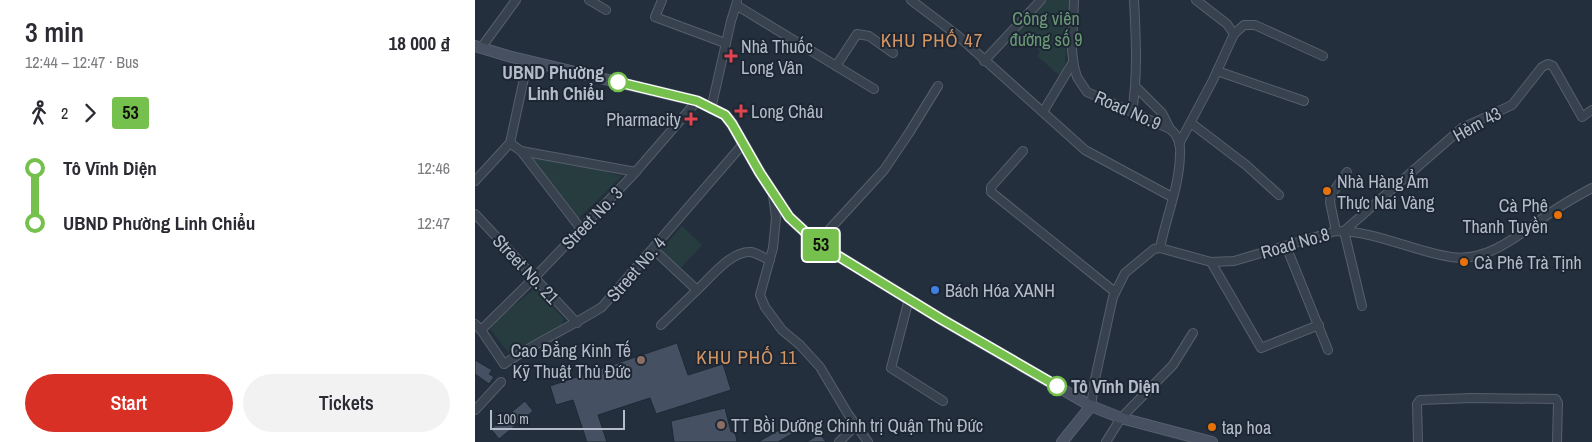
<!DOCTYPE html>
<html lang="en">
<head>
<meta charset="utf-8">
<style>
  body { margin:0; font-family:"Archivo Narrow",sans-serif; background:#f2f2f3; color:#2b2b33; height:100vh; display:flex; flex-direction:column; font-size:19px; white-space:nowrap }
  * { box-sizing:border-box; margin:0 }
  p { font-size:16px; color:#7c7c81 }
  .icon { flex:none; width:28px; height:28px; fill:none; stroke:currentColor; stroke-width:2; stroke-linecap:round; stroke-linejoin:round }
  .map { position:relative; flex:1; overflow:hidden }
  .panel { display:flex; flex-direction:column; background:#fff; width:475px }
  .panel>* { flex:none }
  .badge { padding:0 10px; border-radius:4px; font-size:18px; line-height:32px }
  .scale { position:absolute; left:15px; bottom:12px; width:135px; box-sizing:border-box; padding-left:5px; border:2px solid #b4bcc9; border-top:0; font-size:14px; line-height:18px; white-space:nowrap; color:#b4bcc9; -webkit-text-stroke:4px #1d2633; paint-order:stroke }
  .map>.badge { position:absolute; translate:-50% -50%; box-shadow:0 0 0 2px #fff }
  .legs { display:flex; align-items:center; gap:8px; height:55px; padding:0 25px; font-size:16px }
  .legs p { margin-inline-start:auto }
  .overview { display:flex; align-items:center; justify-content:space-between; height:85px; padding:0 25px }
  h1 { font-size:28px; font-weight:600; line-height:38px }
  .cta { display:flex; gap:10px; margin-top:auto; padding:10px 25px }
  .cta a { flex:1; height:58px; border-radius:30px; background:#d93025; color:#fff; font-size:20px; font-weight:600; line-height:58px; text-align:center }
  .cta a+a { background:#f2f2f3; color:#2b2b33 }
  ul { padding:0 25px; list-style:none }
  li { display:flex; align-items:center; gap:18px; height:55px; font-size:19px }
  li i { display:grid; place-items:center; width:8px; height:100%; margin:0 6px; background:currentColor }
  li i::after { content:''; width:12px; height:12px; margin:-6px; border:4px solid; border-radius:50%; background:#fff }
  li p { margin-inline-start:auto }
  li:first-child i { background:linear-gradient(#0000 50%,currentColor 0) }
  li:last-child i { background:linear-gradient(currentColor 50%,#0000 0) }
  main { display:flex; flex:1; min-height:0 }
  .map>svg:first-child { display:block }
  .green { fill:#263c3f }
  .building { fill:#455162; stroke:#1f2835 }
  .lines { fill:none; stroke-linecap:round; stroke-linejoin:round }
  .street-casing { stroke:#565f6c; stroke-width:10 }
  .secondary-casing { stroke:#565f6c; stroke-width:12 }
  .street { stroke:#38414e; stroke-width:8 }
  .secondary { stroke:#465061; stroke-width:10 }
  .line-1-casing { stroke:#fff; stroke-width:11 }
  .line-1 { stroke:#76c04d; stroke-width:8 }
  .health-dot { fill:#e0444e; stroke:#1d2633; stroke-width:2 }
  .stop-1-dot { fill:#fff; stroke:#76c04d; stroke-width:2.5 }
  .food-dot { fill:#e8710a; stroke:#1d2633; stroke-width:2 }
  .shop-dot { fill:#3f7fe0; stroke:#1d2633; stroke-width:2 }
  .education-dot { fill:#8d6e63; stroke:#1d2633; stroke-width:2 }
  .labels { text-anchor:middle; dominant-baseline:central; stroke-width:4; stroke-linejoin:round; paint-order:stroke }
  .park-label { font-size:18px; fill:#6b9a76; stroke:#1d2633 }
  .poi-label { font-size:18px; fill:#b4bcc9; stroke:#1d2633; text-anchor:start }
  .stop-label { font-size:18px; font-weight:bold; fill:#b4bcc9; stroke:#1d2633; text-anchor:end }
  .street-label { font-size:18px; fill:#b4bcc9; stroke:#1d2633 }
  .neighbourhood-label { font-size:19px; letter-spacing:1px; fill:#d59563; stroke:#1d2633 }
</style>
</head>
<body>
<main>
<section class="panel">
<div class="overview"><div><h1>3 min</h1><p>12:44 – 12:47 · Bus</p></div><b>18 000 ₫</b></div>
<div class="legs"><svg class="icon" aria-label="walk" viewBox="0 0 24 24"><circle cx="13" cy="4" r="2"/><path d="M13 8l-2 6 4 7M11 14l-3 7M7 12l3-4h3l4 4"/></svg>2<svg class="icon" aria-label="forward" viewBox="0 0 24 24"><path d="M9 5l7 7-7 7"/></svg><b class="badge" style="background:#76c04d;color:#111">53</b></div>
<ul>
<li><i style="color:#76c04d"></i><b>Tô Vĩnh Diện</b><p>12:46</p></li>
<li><i style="color:#76c04d"></i><b>UBND Phường Linh Chiểu</b><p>12:47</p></li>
</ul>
<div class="cta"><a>Start</a><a>Tickets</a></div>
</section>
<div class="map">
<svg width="1117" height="442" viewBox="0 0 1117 442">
  <rect width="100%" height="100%" fill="#242f3e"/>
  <g class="green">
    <polygon points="569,0 594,0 590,64 586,77 562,56 565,51 540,31"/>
    <polygon points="46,151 147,176 102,220"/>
    <polygon points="207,226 227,245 204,270 185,251"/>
    <polygon points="60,288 89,319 85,327 43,350 37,352 33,352 15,329 16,325"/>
  </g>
  <g class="building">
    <polygon points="202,343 213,375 248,364 256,390 181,414 175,398 123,415 132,442 112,442 98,400 81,405 75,386"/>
    <polygon points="0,360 17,370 14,374 19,377 14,384 0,374"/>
    <polygon points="50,401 58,411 24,439 16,429"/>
    <polygon points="250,408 256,432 260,431 262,442 199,442 196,421"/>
    <polygon points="320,421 325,429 303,442 283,442"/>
    <polygon points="345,434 351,442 331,442"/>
  </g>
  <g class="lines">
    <defs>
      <g id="street">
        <polyline points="114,0 131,10"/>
        <polyline points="187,0 180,17 250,43"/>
        <polyline points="436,0 482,35 610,150 697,197"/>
        <path d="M599 0 597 51 599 66 602 77 612 92 695 129C702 134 706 144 705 153 705 185 691 217 685 248"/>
        <polyline points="261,5 399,89"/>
        <polyline points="759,34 769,25 780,25 848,56"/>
        <polyline points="6,48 41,0"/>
        <polyline points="509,61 566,0"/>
        <polyline points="361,66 382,34 394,36 418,53"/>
        <polyline points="742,71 829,101"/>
        <polyline points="661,87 687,113 695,129"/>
        <polyline points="236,109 256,21 262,2"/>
        <polyline points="568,112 598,62"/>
        <path d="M657 112C663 75 661 38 659 0"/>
        <polyline points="716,123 771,165 804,195"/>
        <polyline points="35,143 46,151 106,229"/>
        <polyline points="704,144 738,80 759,34 752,24 721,0"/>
        <polyline points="46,151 161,172"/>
        <polyline points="548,151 516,187 516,192 640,292"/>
        <polyline points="0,181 35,143 53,60"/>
        <polyline points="298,195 301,218 298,248 285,295 290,307 307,330 325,345 345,367 373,414 393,442"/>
        <polyline points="0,214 102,323"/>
        <polyline points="861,231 855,202 856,195 872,172"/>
        <polyline points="342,243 409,170 434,133 463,86"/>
        <polyline points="811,246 853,350"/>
        <path d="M178 249 222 290C235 278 257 250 276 252 282 253 289 258 295 260"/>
        <polyline points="736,262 786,348 844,325"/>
        <polyline points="434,299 416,368 468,401"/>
        <polyline points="887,306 869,231 987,128 1037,105 1067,67 1073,64 1078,66 1107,117 1117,110"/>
        <path d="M0 324 6 330 29 364C60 343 95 327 127 307L268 144"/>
        <polyline points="186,325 222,290"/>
        <polyline points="6,330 59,278 157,176 222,101"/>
        <path d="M616 406 620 379 638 297 650 273 679 249 685 248 736 262 759 261 861 231C901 231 937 251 976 257 1015 263 1048 231 1078 211 1090 203 1104 195 1117 188"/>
        <polyline points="0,410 26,382"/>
        <polyline points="364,442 381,425"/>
        <polyline points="631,442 646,418 698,365 718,333"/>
        <polyline points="943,442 942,404 945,400 997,398 1081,399 1083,403 1082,442"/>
      </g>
      <g id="secondary">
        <polyline points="0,46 33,56 222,101 250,115 257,124 285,173 314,217 342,243 466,319 616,406 646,418 737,442"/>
        <polyline points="587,442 616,406"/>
      </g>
    </defs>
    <use href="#street" class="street-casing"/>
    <use href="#secondary" class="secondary-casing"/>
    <use href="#street" class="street"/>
    <use href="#secondary" class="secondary"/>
  </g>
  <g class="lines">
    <defs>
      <polyline id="line-1" points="143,82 222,101 250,115 257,124 285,173 314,217 342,243 466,319 582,386"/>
    </defs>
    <use href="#line-1" class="line-1-casing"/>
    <use href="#line-1" class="line-1"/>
  </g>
  <g class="health-dot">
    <path d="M253.5 48.5h5v5h5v5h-5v5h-5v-5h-5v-5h5z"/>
    <path d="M263.5 103.5h5v5h5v5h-5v5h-5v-5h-5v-5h5z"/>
    <path d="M213.5 111.5h5v5h5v5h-5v5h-5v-5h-5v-5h5z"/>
  </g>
  <g class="stop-1-dot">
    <circle cx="143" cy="82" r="9"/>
    <circle cx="582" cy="386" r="9"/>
  </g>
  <g class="food-dot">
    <circle cx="852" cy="191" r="5"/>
    <circle cx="1083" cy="215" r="5"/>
    <circle cx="989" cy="262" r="5"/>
    <circle cx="737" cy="427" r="5"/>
  </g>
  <circle class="shop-dot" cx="460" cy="290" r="5"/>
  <g class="education-dot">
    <circle cx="166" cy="360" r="5"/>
    <circle cx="246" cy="425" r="5"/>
  </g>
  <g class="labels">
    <g class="park-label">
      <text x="571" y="18">Công viên<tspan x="571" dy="21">đường số 9</tspan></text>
    </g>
    <g class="poi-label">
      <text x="266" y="46">Nhà Thuốc<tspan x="266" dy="21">Long Vân</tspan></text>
      <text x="276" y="111">Long Châu</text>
      <text x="206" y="119" text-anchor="end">Pharmacity</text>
      <text x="862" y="181">Nhà Hàng Ẩm<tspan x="862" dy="21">Thực Nai Vàng</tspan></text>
      <text x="1073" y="205" text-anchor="end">Cà Phê<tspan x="1073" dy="21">Thanh Tuyền</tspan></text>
      <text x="999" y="262">Cà Phê Trà Tịnh</text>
      <text x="470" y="290">Bách Hóa XANH</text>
      <text x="156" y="350" text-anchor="end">Cao Đẳng Kinh Tế<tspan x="156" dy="21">Kỹ Thuật Thủ Đức</tspan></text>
      <text x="256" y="425">TT Bồi Dưỡng Chính trị Quận Thủ Đức</text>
      <text x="747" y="427">tap hoa</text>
    </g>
    <g class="stop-label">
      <text x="129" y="72">UBND Phường<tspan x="129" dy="21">Linh Chiểu</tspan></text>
      <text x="596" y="386" text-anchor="start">Tô Vĩnh Diện</text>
    </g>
    <g class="street-label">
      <text transform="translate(653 110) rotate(24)">Road No.9</text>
      <text transform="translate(1002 124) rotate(-29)">Hẻm 43</text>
      <text transform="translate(117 218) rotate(-46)">Street No. 3</text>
      <text transform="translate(820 243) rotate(-16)">Road No.8</text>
      <text transform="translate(51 269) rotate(47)">Street No. 21</text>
      <text transform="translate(161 269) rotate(-49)">Street No. 4</text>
    </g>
    <g class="neighbourhood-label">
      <text x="457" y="40">KHU PHỐ 47</text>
      <text x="272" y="357">KHU PHỐ 11</text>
    </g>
  </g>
</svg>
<div class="scale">100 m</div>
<b class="badge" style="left:346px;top:245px;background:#76c04d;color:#111">53</b>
</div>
</main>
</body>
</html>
